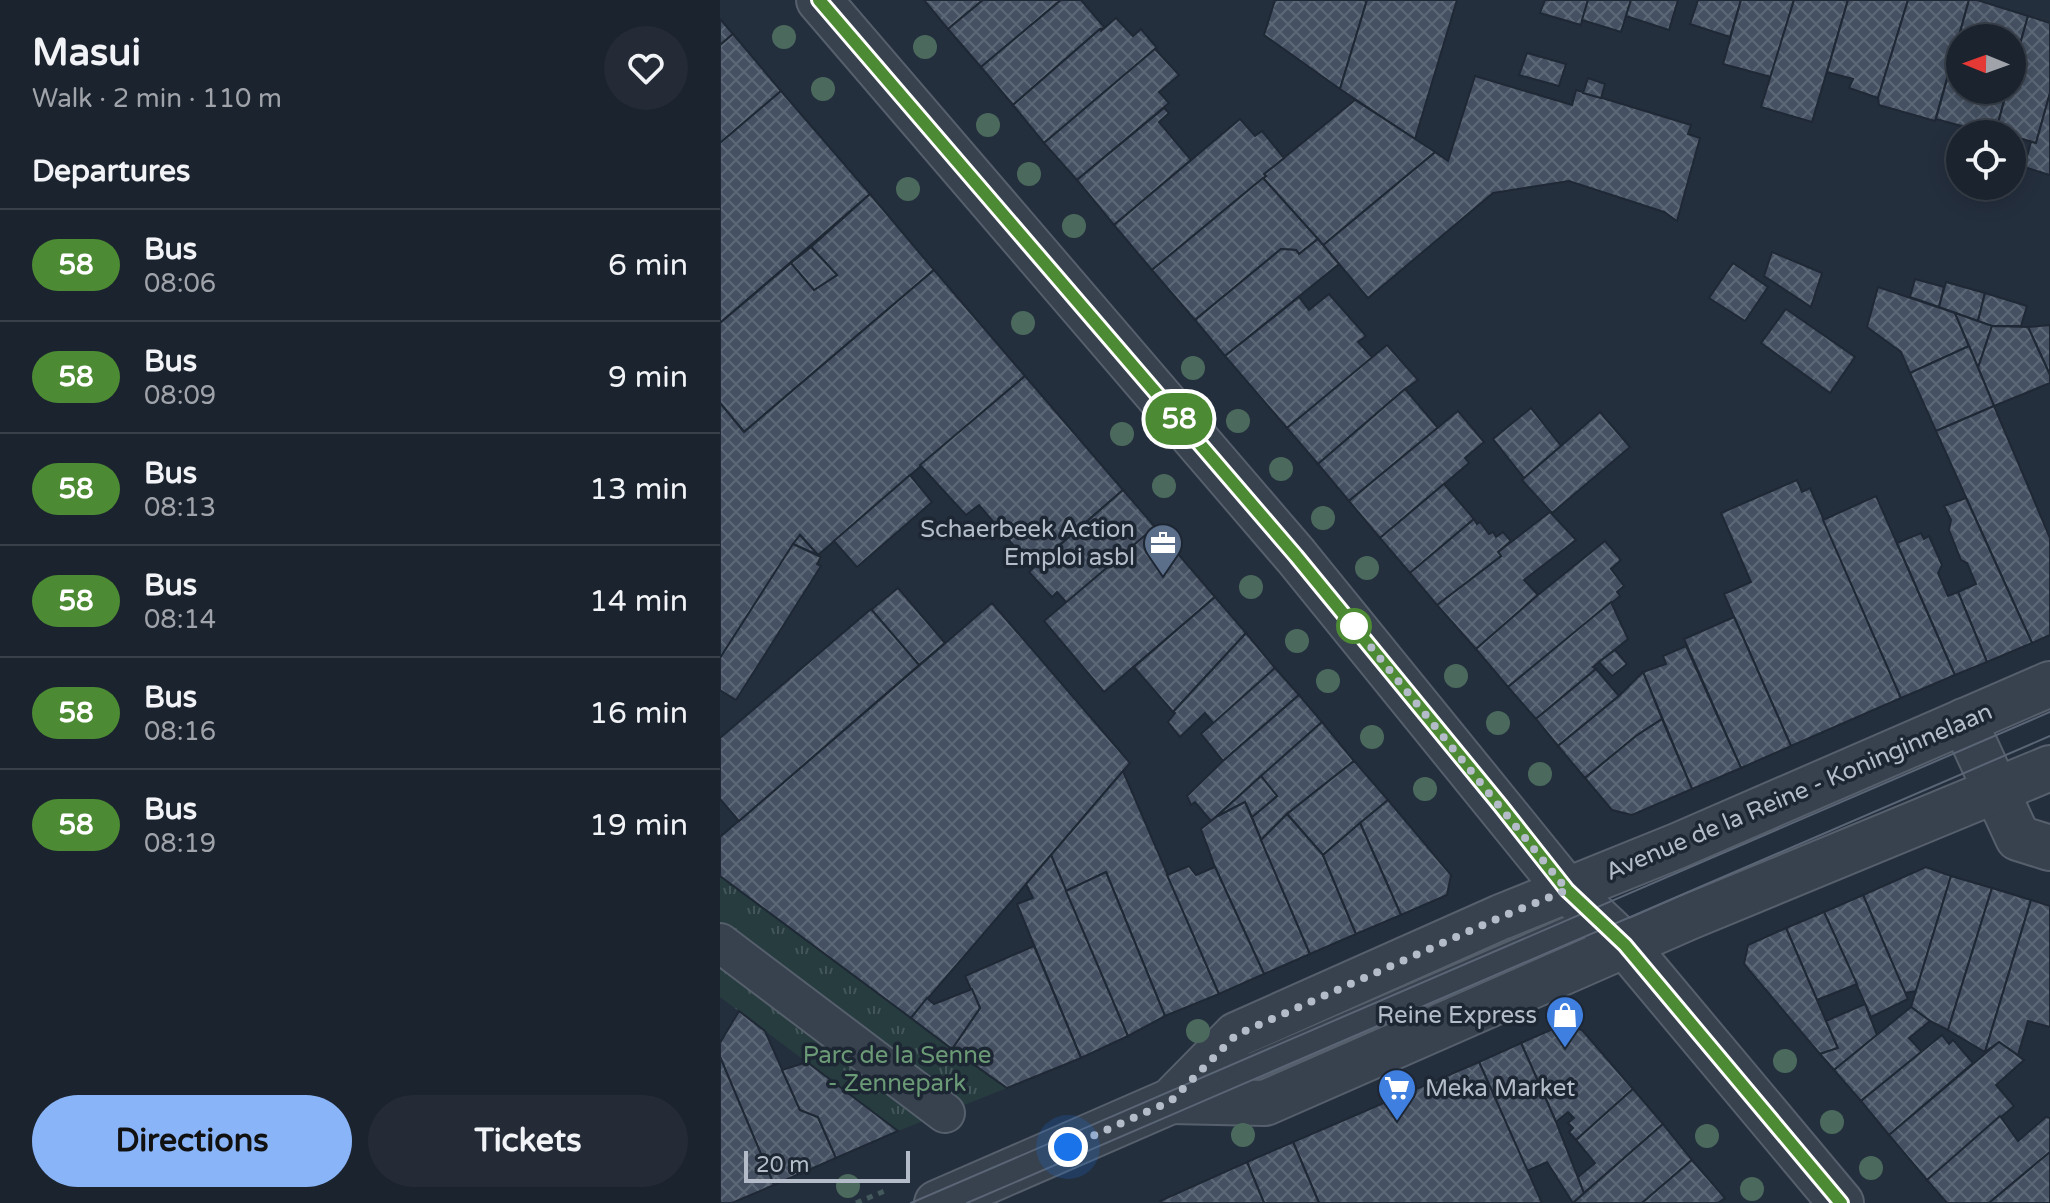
<!DOCTYPE html>
<html lang="en">
<head>
<meta charset="utf-8">
<style>
  body { margin:0; font-family:"Varela Round",sans-serif; background:#242b36; color:#f1f3f6; height:100vh; display:flex; flex-direction:column; font-size:30px; white-space:nowrap }
  * { box-sizing:border-box; margin:0 }
  p { font-size:26px; color:#a0a4aa }
  .icon { flex:none; width:44px; height:44px; fill:none; stroke:currentColor; stroke-width:2; stroke-linecap:round; stroke-linejoin:round }
  .map { position:relative; flex:1; overflow:hidden }
  .drawer { display:flex; flex-direction:column; background:#1b232e; width:720px }
  .drawer>* { flex:none }
  .badge { padding:0 16px; border-radius:26px; font-size:28px; line-height:52px }
  .needle { width:52px; rotate:271deg }
  .tools { position:absolute; left:1226px; top:24px; display:grid; gap:16px }
  .tools a { display:grid; place-items:center; width:80px; height:80px; border-radius:50%; background:#1b232e; box-shadow:0 4px 20px #0003,0 0 0 2px #39404a; font-size:40px }
  .scale { position:absolute; left:24px; bottom:20px; width:166px; box-sizing:border-box; padding-left:8px; border:4px solid #b4bcc9; border-top:0; font-size:22px; line-height:28px; white-space:nowrap; color:#b4bcc9; -webkit-text-stroke:6px #1d2633; paint-order:stroke }
  .you { position:absolute; width:40px; height:40px; margin:-20px; border:6px solid #fff; border-radius:50%; background:#1a73e8; box-shadow:0 0 0 12px #1a73e833 }
  .map>.badge { position:absolute; translate:-50% -50%; box-shadow:0 0 0 4px #fff }
  h2 { padding:0 32px; font-size:30px; line-height:72px }
  .round { display:grid; place-items:center; flex:none; width:84px; height:84px; border-radius:42px; background:#242b36 }
  .headline { display:flex; align-items:center; justify-content:space-between; height:136px; padding:0 32px }
  h1 { font-size:38px; font-weight:700; line-height:60px }
  .button { display:flex; gap:16px; margin-top:auto; padding:16px 32px }
  .button a { flex:1; height:92px; border-radius:48px; background:#8ab4f8; color:#111; font-size:32px; font-weight:700; line-height:92px; text-align:center }
  .button a+a { background:#242b36; color:#f1f3f6 }
  ul { padding:0; list-style:none }
  li { display:flex; align-items:center; gap:24px; height:112px; padding:0 32px; border-top:2px solid #39404a }
  li div { flex:1 }
  li b { display:block; font-size:30px }
  li em { font-style:normal }
  li .badge { min-width:88px; font-weight:700; text-align:center }
  main { display:flex; flex:1; min-height:0 }
  .map>svg:first-child { display:block }
  .grass { fill:url(#grass-tufts) }
  .building { fill:url(#building-cross-hatch); stroke:#1f2835; stroke-width:2 }
  .lines { fill:none; stroke-linecap:round; stroke-linejoin:round }
  .service-casing { stroke:#565f6c; stroke-width:30 }
  .pedestrian-casing { stroke:#565f6c; stroke-width:42 }
  .minor-casing { stroke:#565f6c; stroke-width:48 }
  .path { stroke:#44595c; stroke-width:5; stroke-dasharray:6 6; stroke-linecap:butt }
  .service { stroke:#38414e; stroke-width:26 }
  .pedestrian { stroke:#38414e; stroke-width:38 }
  .minor { stroke:#38414e; stroke-width:44 }
  .tram { stroke:#5a6575; stroke-width:2 }
  .tree { fill:#4b6a5d }
  .line-casing { stroke:#fff; stroke-width:18 }
  .line { stroke:#4c8b33; stroke-width:12 }
  .walk { stroke:#b4bcc9; stroke-width:8; stroke-dasharray:0 14.4 }
  .stop-dot { fill:#fff; stroke:#4c8b33; stroke-width:4 }
  .labels { text-anchor:middle; dominant-baseline:central; stroke-width:7; stroke-linejoin:round; paint-order:stroke }
  .poi-label { font-size:24px; fill:#b4bcc9; stroke:#1d2633; text-anchor:end }
  .street-label { font-size:24px; fill:#b4bcc9; stroke:#1d2633 }
  .park-label { font-size:24px; fill:#6b9a76; stroke:#1d2633 }
</style>
</head>
<body>
<main>
<section class="drawer">
<div class="headline"><div><h1>Masui</h1><p>Walk · 2 min · 110 m</p></div><a class="round"><svg class="icon" aria-label="heart" viewBox="0 0 24 24"><path d="M12 20l-8-8c-3-5 5-10 8-4 3-6 11-1 8 4z"/></svg></a></div>
<h2>Departures</h2>
<ul>
<li><span class="badge" style="background:#4c8b33;color:#fff">58</span><div><b>Bus</b><p>08:06</p></div><em>6 min</em></li>
<li><span class="badge" style="background:#4c8b33;color:#fff">58</span><div><b>Bus</b><p>08:09</p></div><em>9 min</em></li>
<li><span class="badge" style="background:#4c8b33;color:#fff">58</span><div><b>Bus</b><p>08:13</p></div><em>13 min</em></li>
<li><span class="badge" style="background:#4c8b33;color:#fff">58</span><div><b>Bus</b><p>08:14</p></div><em>14 min</em></li>
<li><span class="badge" style="background:#4c8b33;color:#fff">58</span><div><b>Bus</b><p>08:16</p></div><em>16 min</em></li>
<li><span class="badge" style="background:#4c8b33;color:#fff">58</span><div><b>Bus</b><p>08:19</p></div><em>19 min</em></li>
</ul>
<div class="button"><a>Directions</a><a>Tickets</a></div>
</section>
<div class="map">
<svg width="1330" height="1203" viewBox="0 0 1330 1203">
  <defs>
    <pattern id="grass-tufts" width="24" height="20" patternUnits="userSpaceOnUse" patternTransform="scale(2)"><rect width="24" height="20" fill="#263c3f"/><path d="M3 7l-1-3M5 7V3M7 7l1-3M15 17l-1-3M17 17v-4M19 17l1-3" fill="none" stroke="#435659"/></pattern>
    <pattern id="building-cross-hatch" width="8" height="8" patternUnits="userSpaceOnUse" patternTransform="scale(2)"><rect width="8" height="8" fill="#455162"/><path d="M0 0l8 8M0 8l8-8" fill="none" stroke="#5d6877"/></pattern>
  </defs>
  <rect width="100%" height="100%" fill="#242f3e"/>
  <polygon class="grass" points="0,876 276,1081 287,1088 178,1131 0,997"/>
  <g class="building">
    <polygon points="204,0 263,0 228,29"/>
    <polygon points="263,0 341,0 261,67 228,29"/>
    <polygon points="341,0 361,0 385,28 380,29 293,105 261,67"/>
    <polygon points="555,0 647,0 620,89 544,35"/>
    <polygon points="647,0 737,0 695,139 620,89"/>
    <polygon points="825,0 868,0 861,25 820,13"/>
    <polygon points="868,0 911,0 901,32 862,20"/>
    <polygon points="911,0 958,0 949,30 906,16"/>
    <polygon points="978,0 1021,0 1010,37 970,24"/>
    <polygon points="1021,0 1074,0 1051,77 1003,64"/>
    <polygon points="1074,0 1128,0 1092,122 1041,107"/>
    <polygon points="1128,0 1188,0 1158,98 1129,88 1133,79 1107,72"/>
    <polygon points="1188,0 1249,0 1215,121 1159,105 1158,98"/>
    <polygon points="1249,0 1257,0 1308,16 1292,73 1292,38 1240,38 1240,90 1287,90 1275,134 1254,134 1250,132 1245,127 1216,119"/>
    <polygon points="1308,16 1330,23 1330,93 1316,143 1292,136 1292,134 1276,131 1287,90 1292,90 1292,73"/>
    <polygon points="396,18 413,36 421,29 437,48 324,143 293,105 380,29 381,31"/>
    <polygon points="0,19 13,34 0,45"/>
    <polygon points="13,34 61,91 0,143 0,45"/>
    <polygon points="435,49 459,75 439,92 449,103 357,180 324,143"/>
    <polygon points="807,53 846,64 839,86 799,75"/>
    <polygon points="755,76 852,105 856,90 971,125 968,134 980,138 957,221 944,212 849,181 773,193 648,298 603,245 715,152 728,161"/>
    <polygon points="868,78 885,84 881,98 863,93"/>
    <polygon points="61,91 150,194 0,323 0,143"/>
    <polygon points="1330,93 1330,175 1304,167 1311,142 1316,143"/>
    <polygon points="635,100 715,152 603,245 543,178 546,176 544,174"/>
    <polygon points="444,108 449,113 439,122 471,160 394,225 357,180"/>
    <polygon points="520,119 535,136 542,131 564,158 544,174 546,176 432,270 394,225"/>
    <polygon points="543,178 598,239 579,254 576,250 561,249 475,320 432,270"/>
    <polygon points="150,194 214,270 24,432 0,403 0,323 71,263 94,290 117,275 91,247"/>
    <polygon points="598,239 619,264 505,356 475,320 561,249 576,250 579,254"/>
    <polygon points="91,247 117,275 94,290 71,263"/>
    <polygon points="1052,252 1102,273 1091,307 1044,276"/>
    <polygon points="1013,263 1048,287 1025,321 989,298"/>
    <polygon points="214,270 305,376 98,555 80,535 0,658 0,403 24,432"/>
    <polygon points="1195,279 1224,287 1219,307 1190,297"/>
    <polygon points="1226,282 1265,293 1258,321 1219,307"/>
    <polygon points="1158,287 1235,313 1249,346 1190,373 1181,352 1147,327"/>
    <polygon points="1265,293 1307,306 1301,326 1272,326 1258,321"/>
    <polygon points="609,294 646,336 638,342 653,358 567,428 505,356 579,297 589,310"/>
    <polygon points="1066,309 1135,357 1110,393 1041,343"/>
    <polygon points="1235,313 1272,326 1258,368 1249,346"/>
    <polygon points="1330,325 1330,375 1308,327"/>
    <polygon points="1272,326 1308,327 1330,375 1330,383 1274,406 1258,368"/>
    <polygon points="667,345 698,380 685,389 598,464 567,428"/>
    <polygon points="1249,346 1274,406 1216,431 1190,373"/>
    <polygon points="305,376 403,490 313,568 259,505 246,515 200,465"/>
    <polygon points="685,389 718,428 629,501 598,464"/>
    <polygon points="1274,406 1330,538 1330,635 1312,643 1216,431"/>
    <polygon points="811,408 841,446 804,478 773,439"/>
    <polygon points="738,411 764,442 745,458 749,463 660,538 629,501"/>
    <polygon points="880,412 910,447 832,513 802,480"/>
    <polygon points="190,475 212,502 137,567 114,541"/>
    <polygon points="1077,480 1082,492 1090,488 1181,698 1071,746 1004,594 1031,582 1001,513"/>
    <polygon points="724,484 754,519 690,573 660,538"/>
    <polygon points="403,490 435,527 347,603 337,592 332,597 309,572"/>
    <polygon points="1156,496 1235,675 1181,698 1103,520"/>
    <polygon points="1246,498 1312,643 1267,662 1238,592 1256,584 1247,563 1241,560 1229,530 1231,520 1224,506"/>
    <polygon points="830,512 856,540 804,580 818,595 756,649 717,605 781,556 778,552"/>
    <polygon points="754,519 757,524 760,522 769,534 773,532 776,537 783,532 791,541 778,552 781,556 717,605 690,573"/>
    <polygon points="435,527 495,597 384,692 324,621"/>
    <polygon points="1201,533 1204,539 1209,536 1222,565 1218,573 1228,596 1238,592 1267,662 1235,675 1177,543"/>
    <polygon points="80,535 98,555 73,544"/>
    <polygon points="885,541 901,560 891,569 904,586 897,592 900,596 788,687 756,649 818,595"/>
    <polygon points="73,544 101,557 97,564 101,566 16,700 0,690 0,658"/>
    <polygon points="178,588 225,643 199,665 151,610"/>
    <polygon points="495,597 526,633 453,712 414,667"/>
    <polygon points="891,602 908,639 873,667 876,669 816,719 788,687"/>
    <polygon points="272,603 410,763 191,1018 0,876 0,837"/>
    <polygon points="151,609 199,665 19,821 0,799 0,738"/>
    <polygon points="1014,617 1071,746 1021,768 964,639"/>
    <polygon points="526,633 555,668 494,724 485,713 460,737 448,722 455,713 453,712"/>
    <polygon points="966,646 1021,768 972,789 923,672 946,664 943,656"/>
    <polygon points="895,650 907,664 892,676 879,662"/>
    <polygon points="555,668 579,695 503,761 481,734"/>
    <polygon points="876,669 899,696 838,746 816,719"/>
    <polygon points="923,672 942,719 916,736 865,778 838,746 899,696"/>
    <polygon points="579,695 602,722 491,821 475,802 471,805 467,796 503,761"/>
    <polygon points="942,719 972,789 912,815 892,810 865,778 916,736"/>
    <polygon points="602,722 634,761 567,814 541,840 532,817 557,796 541,776"/>
    <polygon points="634,761 668,800 603,855 567,814"/>
    <polygon points="403,771 499,994 445,1016 386,872 346,891 331,855"/>
    <polygon points="541,776 557,796 532,817 525,802 496,817"/>
    <polygon points="668,800 731,875 727,895 681,915 640,823"/>
    <polygon points="525,802 590,954 544,974 495,867 481,829 496,817"/>
    <polygon points="567,814 603,855 636,934 590,954 541,840"/>
    <polygon points="640,823 681,915 636,934 603,855"/>
    <polygon points="331,855 408,1036 361,1058 297,904 313,898 306,884"/>
    <polygon points="469,866 476,875 495,867 544,974 499,994 447,875"/>
    <polygon points="1206,867 1231,876 1196,991 1185,993 1143,895"/>
    <polygon points="386,872 445,1016 408,1036 346,891"/>
    <polygon points="1231,876 1272,888 1228,1030 1210,1021 1191,1007"/>
    <polygon points="1272,888 1311,900 1265,1052 1228,1030"/>
    <polygon points="1143,895 1188,999 1151,1017 1104,912"/>
    <polygon points="1311,900 1330,906 1330,1027 1308,1021 1298,1055 1279,1042 1265,1052"/>
    <polygon points="1104,912 1137,984 1097,1000 1066,928"/>
    <polygon points="1066,928 1106,1021 1118,1048 1100,1054 1024,964 1028,945"/>
    <polygon points="314,946 361,1058 287,1088 232,1049 260,1008 245,976"/>
    <polygon points="252,989 260,1008 232,1049 191,1018 207,998 214,1004"/>
    <polygon points="1145,1004 1157,1035 1114,1070 1100,1054 1118,1048 1106,1021"/>
    <polygon points="1191,1007 1210,1021 1189,1038 1202,1052 1141,1101 1114,1070"/>
    <polygon points="19,1011 45,1031 80,1110 98,1117 116,1158 54,1185 0,1057 0,1043"/>
    <polygon points="842,1025 862,1030 913,1089 856,1140 849,1132 853,1128 848,1123 854,1118 848,1112 836,1122 801,1043"/>
    <polygon points="1222,1035 1229,1044 1233,1040 1253,1063 1169,1135 1141,1101"/>
    <polygon points="1279,1042 1304,1060 1276,1085 1294,1106 1207,1180 1169,1135"/>
    <polygon points="801,1043 836,1122 864,1193 853,1203 827,1162 807,1171 759,1062"/>
    <polygon points="0,1057 54,1185 12,1203 1,1203 0,1200"/>
    <polygon points="87,1062 178,1131 116,1158 98,1117 80,1110 62,1070"/>
    <polygon points="759,1062 822,1203 599,1203 573,1142"/>
    <polygon points="913,1089 943,1124 864,1193 858,1177 875,1163 856,1140"/>
    <polygon points="1280,1116 1298,1141 1326,1117 1330,1118 1330,1152 1269,1203 1227,1203 1207,1180"/>
    <polygon points="943,1124 972,1160 922,1203 853,1203"/>
    <polygon points="573,1142 599,1203 544,1203 527,1162"/>
    <polygon points="1330,1152 1330,1203 1269,1203"/>
    <polygon points="972,1160 1005,1198 998,1203 922,1203"/>
    <polygon points="527,1162 544,1203 443,1203 440,1201"/>
  </g>
  <g class="lines">
    <defs>
      <polyline id="service" points="473,1092 877,918"/>
      <polyline id="pedestrian" points="0,943 225,1113"/>
      <g id="minor">
        <polyline points="99,0 576,556 847,890 905,945 1121,1203"/>
        <polyline points="1244,721 1298,838 1330,848"/>
        <polyline points="451,1101 545,1103 969,917 1330,768"/>
        <polyline points="217,1203 451,1101 516,1035 781,917 957,846 1330,684"/>
      </g>
    </defs>
    <use href="#service" class="service-casing"/>
    <use href="#pedestrian" class="pedestrian-casing"/>
    <use href="#minor" class="minor-casing"/>
    <polyline class="path" points="136,1203 167,1190"/>
    <use href="#service" class="service"/>
    <use href="#pedestrian" class="pedestrian"/>
    <use href="#minor" class="minor"/>
    <g class="tram">
      <polyline points="191,1203 1330,712"/>
      <polyline points="247,1203 1330,736"/>
    </g>
  </g>
  <g class="tree">
    <circle cx="64" cy="37" r="12"/>
    <circle cx="205" cy="47" r="12"/>
    <circle cx="103" cy="89" r="12"/>
    <circle cx="268" cy="125" r="12"/>
    <circle cx="309" cy="174" r="12"/>
    <circle cx="188" cy="189" r="12"/>
    <circle cx="354" cy="226" r="12"/>
    <circle cx="303" cy="323" r="12"/>
    <circle cx="473" cy="368" r="12"/>
    <circle cx="518" cy="421" r="12"/>
    <circle cx="402" cy="434" r="12"/>
    <circle cx="561" cy="469" r="12"/>
    <circle cx="444" cy="486" r="12"/>
    <circle cx="603" cy="518" r="12"/>
    <circle cx="647" cy="568" r="12"/>
    <circle cx="531" cy="587" r="12"/>
    <circle cx="577" cy="641" r="12"/>
    <circle cx="736" cy="676" r="12"/>
    <circle cx="608" cy="681" r="12"/>
    <circle cx="778" cy="723" r="12"/>
    <circle cx="652" cy="737" r="12"/>
    <circle cx="820" cy="774" r="12"/>
    <circle cx="705" cy="789" r="12"/>
    <circle cx="478" cy="1031" r="12"/>
    <circle cx="1065" cy="1061" r="12"/>
    <circle cx="1112" cy="1122" r="12"/>
    <circle cx="523" cy="1135" r="12"/>
    <circle cx="987" cy="1136" r="12"/>
    <circle cx="1151" cy="1168" r="12"/>
    <circle cx="128" cy="1186" r="12"/>
    <circle cx="1032" cy="1189" r="12"/>
  </g>
  <g class="lines">
    <defs>
      <polyline id="line" points="99,0 576,556 780,805 847,890 905,945 1121,1203"/>
    </defs>
    <use href="#line" class="line-casing"/>
    <use href="#line" class="line"/>
    <polyline class="walk" points="348,1147 451,1101 516,1035 781,917 847,890 634,626"/>
  </g>
  <defs>
    <symbol id="office-pin" viewBox="-11 -11 22 30"><path d="M0 17L-7.5 6A9.5 9.5 0 1 1 7.5 6Z" fill="#5c6f8a" stroke="#1d2633"/><path d="M-6-3h4V-5.5h4V-3h4V5H-6ZM-1-4.5V-3h2v-1.5ZM-6 0V1H6V0Z" fill="#fff"/></symbol>
    <symbol id="shop-pin" viewBox="-11 -11 22 30"><path d="M0 17L-7.5 6A9.5 9.5 0 1 1 7.5 6Z" fill="#3f7fe0" stroke="#1d2633"/><path d="M-5-2.5h2.3a2.7 3.5 0 0 1 5.4 0H5L5.5 6h-11ZM-1.5-2.5h3a1.5 2.3 0 0 0-3 0Z" fill="#fff"/></symbol>
    <symbol id="supermarket-pin" viewBox="-11 -11 22 30"><path d="M0 17L-7.5 6A9.5 9.5 0 1 1 7.5 6Z" fill="#3f7fe0" stroke="#1d2633"/><path d="M-6-5.5h2.5l.6 2H6L4.5 2H-2.5L-4.4-4H-6ZM-1.5 3.2a1.3 1.3 0 1 0 .1 0ZM3 3.2a1.3 1.3 0 1 0 .1 0Z" fill="#fff"/></symbol>
  </defs>
  <g fill-rule="evenodd">
    <use href="#office-pin" x="421" y="521" width="44" height="60"/>
    <use href="#shop-pin" x="823" y="993" width="44" height="60"/>
    <use href="#supermarket-pin" x="655" y="1066" width="44" height="60"/>
  </g>
  <circle class="stop-dot" cx="634" cy="626" r="16"/>
  <g class="labels">
    <g class="poi-label">
      <text x="415" y="529">Schaerbeek Action<tspan x="415" dy="28">Emploi asbl</tspan></text>
      <text x="817" y="1015">Reine Express</text>
      <text x="705" y="1088" text-anchor="start">Meka Market</text>
    </g>
    <g class="street-label">
      <text transform="translate(1079 792) rotate(-23)">Avenue de la Reine - Koninginnelaan</text>
    </g>
    <g class="park-label">
      <text x="177" y="1055">Parc de la Senne<tspan x="177" dy="28">- Zennepark</tspan></text>
    </g>
  </g>
</svg>
<div class="tools">
<a><svg class="needle" viewBox="-14 -14 28 28"><path d="M0-13l5 13h-10z" fill="#e53935"/><path d="M0 13l5-13h-10z" fill="#a0a4aa"/></svg></a>
<a><svg class="icon" aria-label="locate" viewBox="0 0 24 24"><circle cx="12" cy="12" r="6"/><path d="M12 2v4M12 18v4M2 12h4M18 12h4"/></svg></a>
</div>
<div class="scale">20 m</div>
<div class="you" style="left:348px;top:1147px"></div>
<b class="badge" style="left:459px;top:419px;background:#4c8b33;color:#fff">58</b>
</div>
</main>
</body>
</html>
